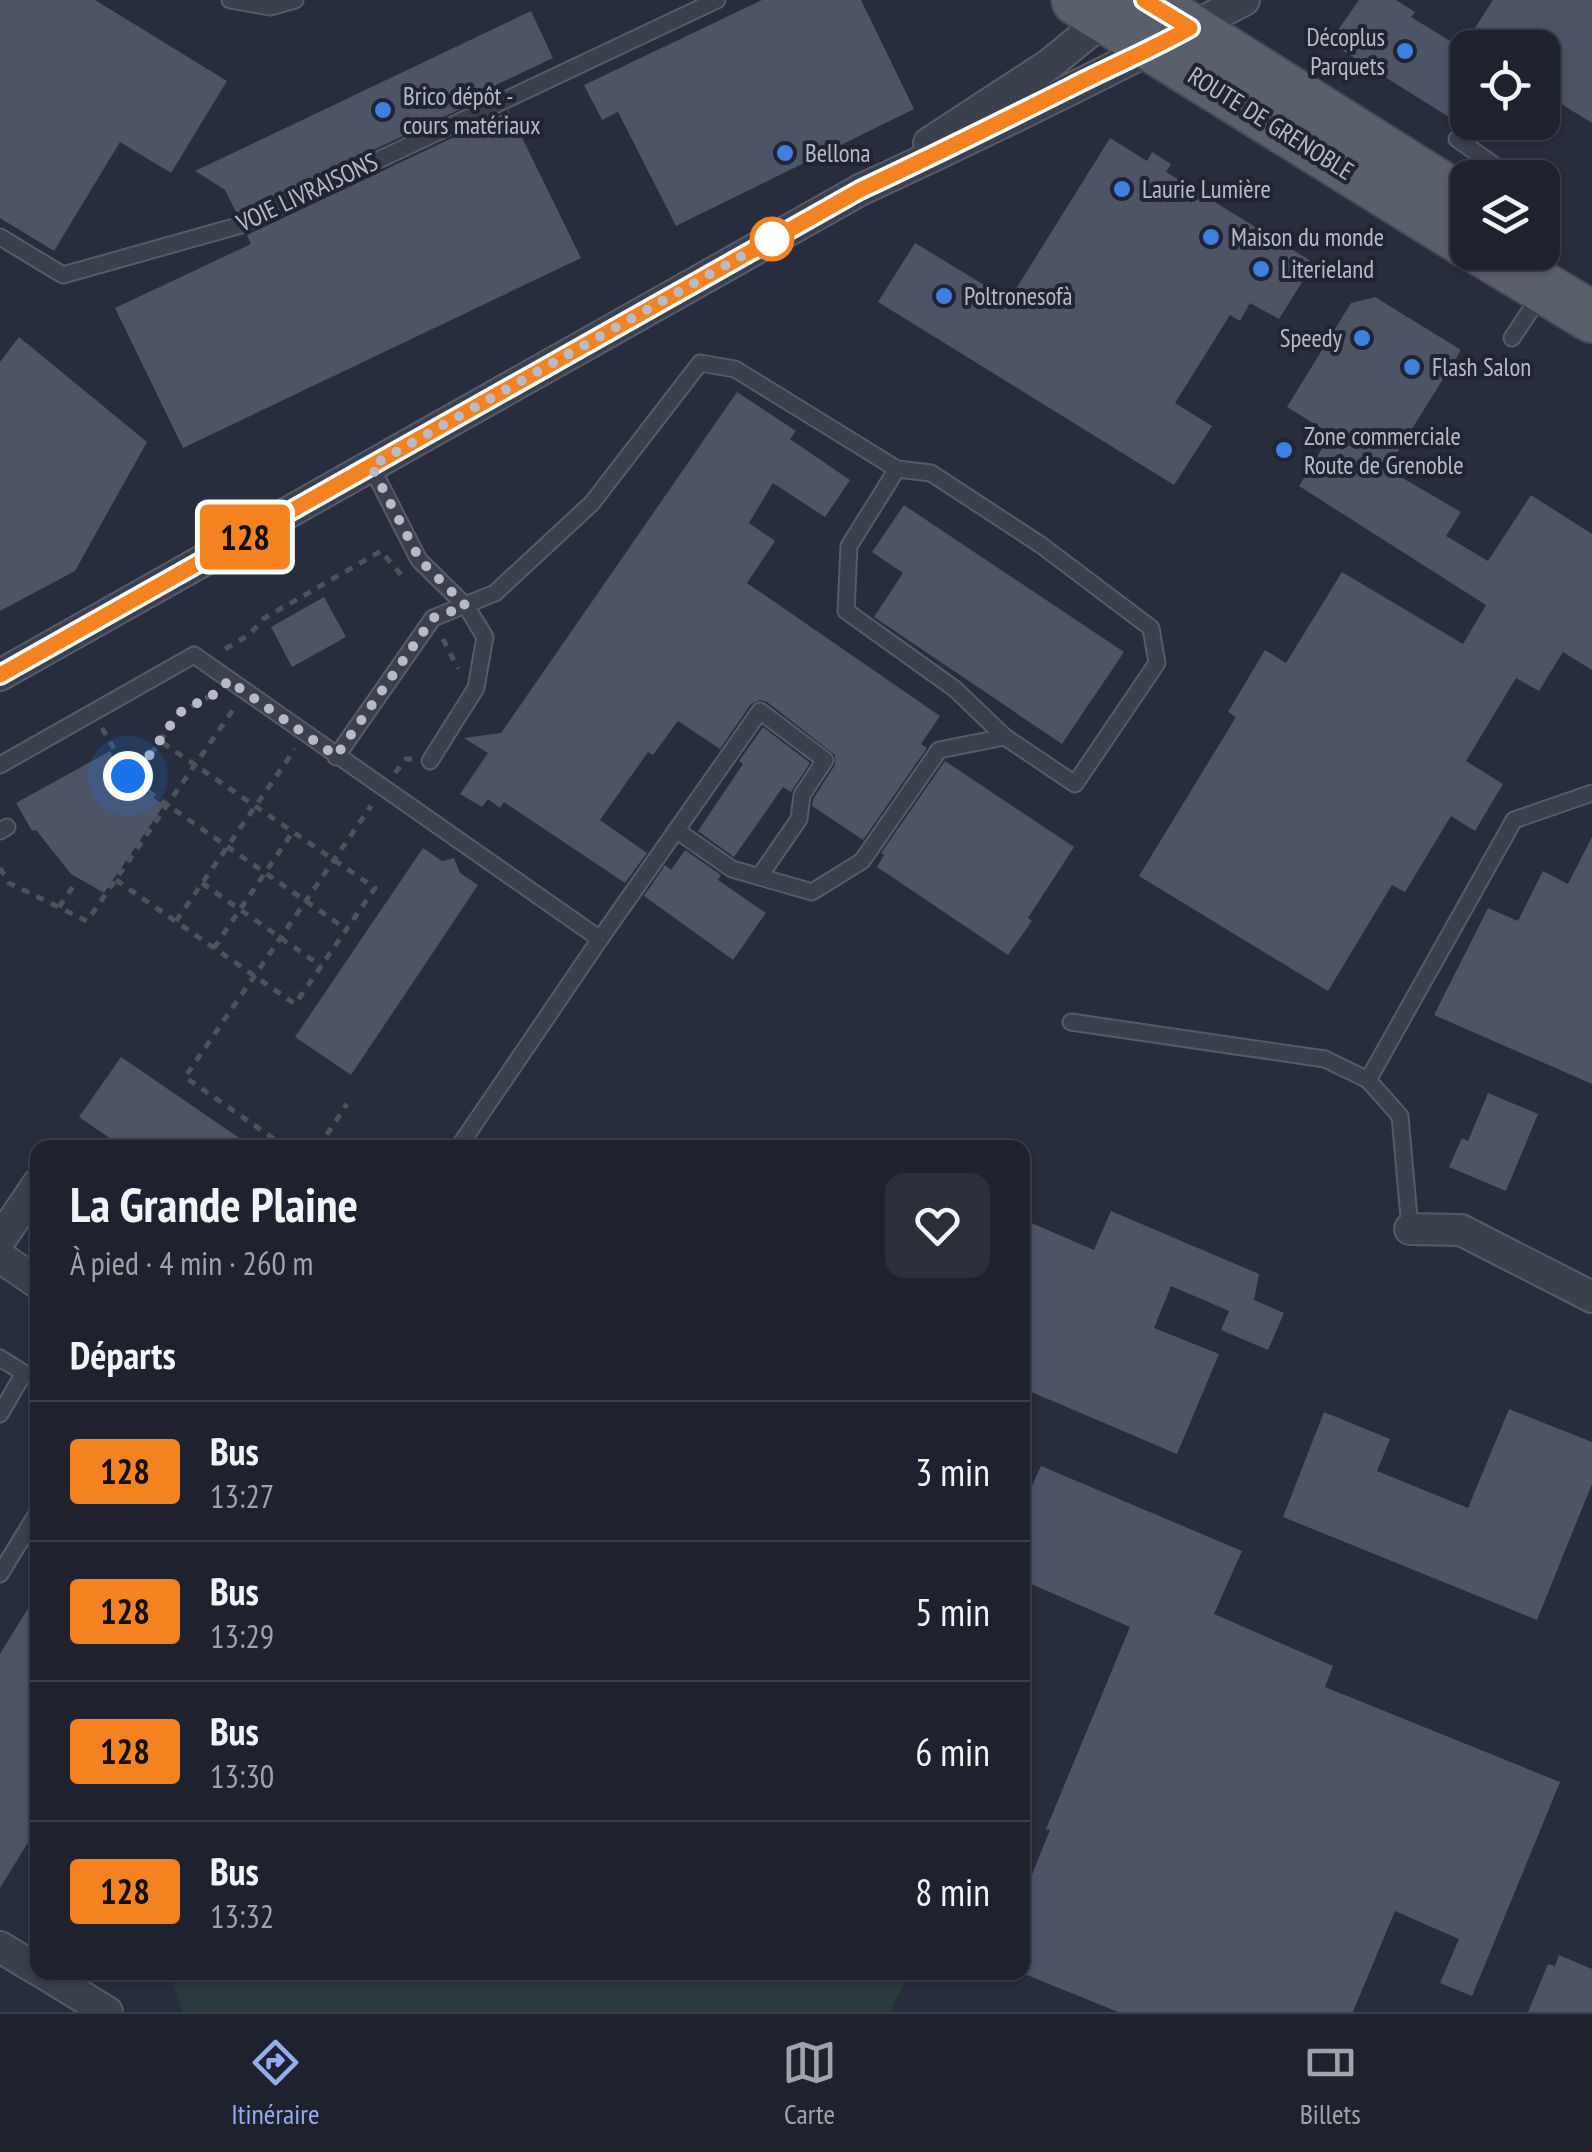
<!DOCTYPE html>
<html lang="fr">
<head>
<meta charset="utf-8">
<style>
  body { margin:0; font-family:"PT Sans Narrow",sans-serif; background:#2a2f3a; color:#f1f3f6; height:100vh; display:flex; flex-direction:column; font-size:38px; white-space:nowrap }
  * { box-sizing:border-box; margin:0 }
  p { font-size:32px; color:#a0a4aa }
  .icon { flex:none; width:55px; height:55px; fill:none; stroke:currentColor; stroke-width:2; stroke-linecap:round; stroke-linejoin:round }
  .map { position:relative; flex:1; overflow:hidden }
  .drawer { position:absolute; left:30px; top:1140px; width:1000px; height:840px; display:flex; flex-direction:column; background:#1d222e; border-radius:20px; box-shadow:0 2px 8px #0004,0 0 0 2px #3b3f4a }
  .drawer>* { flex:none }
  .badge { padding:0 20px; border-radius:8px; font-size:35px; line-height:65px }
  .buttons { position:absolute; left:1450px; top:30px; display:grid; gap:20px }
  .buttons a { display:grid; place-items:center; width:110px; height:110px; border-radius:20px; background:#1d222e; box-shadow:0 2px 8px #0004,0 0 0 2px #3b3f4a; font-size:50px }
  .you { position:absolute; width:50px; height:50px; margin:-25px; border:8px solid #fff; border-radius:50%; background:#1a73e8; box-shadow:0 0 0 15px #1a73e833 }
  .map>.badge { position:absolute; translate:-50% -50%; box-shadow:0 0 0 5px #fff }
  h2 { padding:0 40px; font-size:38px; line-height:90px }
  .round { display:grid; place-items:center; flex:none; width:105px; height:105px; border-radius:20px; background:#2a2f3a }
  .summary { display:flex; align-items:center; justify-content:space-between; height:170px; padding:0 40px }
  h1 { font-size:48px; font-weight:800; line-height:75px }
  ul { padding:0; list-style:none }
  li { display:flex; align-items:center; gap:30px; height:140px; padding:0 40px; border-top:2px solid #3b3f4a }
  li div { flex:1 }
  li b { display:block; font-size:38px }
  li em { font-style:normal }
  li .badge { min-width:110px; font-weight:700; text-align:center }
  .dock { display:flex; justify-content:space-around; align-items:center; height:140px; border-top:2px solid #3b3f4a; background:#1d222e; font-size:28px; color:#a0a4aa }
  .dock a { display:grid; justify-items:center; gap:5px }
  .dock .active { color:#94abf0 }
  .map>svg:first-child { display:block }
  .green { fill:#29393e }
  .building { fill:#4d5466 }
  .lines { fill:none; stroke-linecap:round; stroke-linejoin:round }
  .service-casing { stroke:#555b68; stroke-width:19 }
  .minor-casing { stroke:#555b68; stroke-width:34 }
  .primary-casing { stroke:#444956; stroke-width:54 }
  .path { stroke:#47565b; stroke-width:5; stroke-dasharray:8 8; stroke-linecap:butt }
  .service { stroke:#3a404d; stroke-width:15 }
  .minor { stroke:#3a404d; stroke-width:30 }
  .primary { stroke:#595f6d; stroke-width:50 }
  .line-casing { stroke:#fff; stroke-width:22 }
  .line { stroke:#f58220; stroke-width:15 }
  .walk { stroke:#b7bbc8; stroke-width:10; stroke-dasharray:0 18 }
  .shop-dot { fill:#3f7fe0; stroke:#1f2532; stroke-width:4 }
  .stop-dot { fill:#fff; stroke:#f58220; stroke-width:5 }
  .labels { text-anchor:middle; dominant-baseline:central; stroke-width:8; stroke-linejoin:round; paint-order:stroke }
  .poi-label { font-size:25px; fill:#b7bbc8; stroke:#1f2532; text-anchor:start }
  .street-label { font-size:25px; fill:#b7bbc8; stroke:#1f2532 }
</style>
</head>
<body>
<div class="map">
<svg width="1592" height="2012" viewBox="0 0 1592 2012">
  <rect width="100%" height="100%" fill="#272d3d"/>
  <polygon class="green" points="170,1973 170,1972 909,1973 890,2012 183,2012"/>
  <g class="building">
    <polygon points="0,0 95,0 227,81 171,173 120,142 54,251 0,218"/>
    <polygon points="762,0 861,0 914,109 676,226 618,112 602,120 584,85"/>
    <polygon points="1359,0 1396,0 1415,12 1411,17 1468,52 1468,129 1342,50 1348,41 1338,30"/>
    <polygon points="1493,0 1592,0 1592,123 1542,92 1542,48 1462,48"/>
    <polygon points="531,11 553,58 496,85 499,91 237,214 225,190 195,171"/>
    <polygon points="509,111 581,258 183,448 115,308 251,244 247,235"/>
    <polygon points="1110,138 1147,161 1152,152 1171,164 1166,172 1314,263 1279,319 1250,303 1240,321 1230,315 1175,403 1212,426 1174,485 878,302 915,243 1009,300"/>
    <polygon points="1375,297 1461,350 1387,469 1461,512 1446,536 1488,561 1531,495 1592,534 1592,670 1563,652 1539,691 1516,678 1466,761 1503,784 1475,831 1451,816 1405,892 1392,885 1328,991 1139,876 1236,717 1228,712 1265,650 1286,663 1342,572 1463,644 1486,605 1299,486 1331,434 1287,407 1351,303"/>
    <polygon points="19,337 147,442 75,571 0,611 0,362"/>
    <polygon points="737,392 796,431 790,439 850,480 825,517 773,483 749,523 775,541 747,583 940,716 921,744 927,748 863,840 812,806 813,799 835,765 835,755 767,702 760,700 751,704 720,749 678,721 653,755 648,752 600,820 647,853 625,883 504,802 500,808 488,799 482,807 460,794 488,753 464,738 501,733"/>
    <polygon points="904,505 1124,652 1062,744 874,617 903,573 872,552"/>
    <polygon points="324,597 346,637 292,667 271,627"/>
    <polygon points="763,727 810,763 791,792 783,787 734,857 698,831 743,764 739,761"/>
    <polygon points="110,751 125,779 164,805 104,893 71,874 36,830 32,831 16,803"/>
    <polygon points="945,761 1074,847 1028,918 1032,921 1008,955 877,867 884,855 881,853"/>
    <polygon points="1592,837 1592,1084 1434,1015 1488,908 1518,921 1543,871 1568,884"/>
    <polygon points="423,848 442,861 454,858 460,873 478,885 351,1075 295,1037"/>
    <polygon points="685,850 721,875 718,880 766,913 733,960 644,896 665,865 671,870"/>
    <polygon points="121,1057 254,1148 124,1148 79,1117"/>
    <polygon points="1488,1093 1538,1114 1506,1191 1449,1167 1462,1138 1468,1141"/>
    <polygon points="1111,1211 1259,1274 1254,1300 1284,1313 1268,1350 1221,1330 1229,1311 1171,1286 1154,1328 1219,1354 1177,1454 1022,1388 1022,1219 1094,1250"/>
    <polygon points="1509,1409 1592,1442 1592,1484 1537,1620 1283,1517 1324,1412 1390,1439 1377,1471 1468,1508"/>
    <polygon points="1041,1466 1242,1551 1214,1614 1333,1666 1325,1687 1560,1782 1472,1996 1440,1983 1459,1939 1395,1911 1353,2012 1118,2012 1022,1973 1022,1899 1050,1830 1046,1829 1130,1627 1022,1580 1022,1508"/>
    <polygon points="38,1592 38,1846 29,1841 0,1888 0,1654"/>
    <polygon points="1559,1955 1592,1969 1592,2012 1528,2012 1548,1964 1555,1966"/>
  </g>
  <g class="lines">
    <defs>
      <g id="service">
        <polyline points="230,0 270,7 295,0"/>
        <polyline points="1457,139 1507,174"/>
        <polyline points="0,237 63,275 241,225 717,0"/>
        <polyline points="1512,338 1540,296"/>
        <polyline points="371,466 419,560 466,606 485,637 476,688 430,761"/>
        <polyline points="897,469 849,546 846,611 955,689 1005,737"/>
        <polyline points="336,757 433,618 495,593 592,503 700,363 735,369 897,469 931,473 1041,545 1151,628 1157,663 1075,784 1005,737 939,750 862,861 812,892 732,869 676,830"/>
        <polyline points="0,765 194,655 600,939 458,1148"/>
        <polyline points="0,831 7,827"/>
        <polyline points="600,939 760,711 825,760 802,795 799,819 759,877"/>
        <polyline points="1071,1022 1325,1059 1368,1080"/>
        <polyline points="1410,1229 1400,1116 1368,1080 1514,820 1592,793"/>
        <polyline points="0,1358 24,1373 0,1414"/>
        <polyline points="0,1574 38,1512"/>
      </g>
      <g id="minor">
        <polyline points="929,143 1050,64 1089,32 1120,18"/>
        <path d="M0 675 860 190C990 130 1118 67 1244 0"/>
        <polyline points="1410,1229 1461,1230 1592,1297"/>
        <polyline points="0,1240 38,1184"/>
        <polyline points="0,1257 38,1283"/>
        <polyline points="0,1947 38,1970"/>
        <polyline points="42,1972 107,2012"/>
      </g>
      <g id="primary">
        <polyline points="1077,0 1468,243"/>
        <polyline points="1144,0 1468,204"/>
        <polyline points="1484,252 1592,317"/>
      </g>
    </defs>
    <use href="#service" class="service-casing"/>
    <use href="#minor" class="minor-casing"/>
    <use href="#primary" class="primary-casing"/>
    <g class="path">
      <polyline points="443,639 458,669"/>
      <polyline points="225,649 249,635 263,619 381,551 402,576"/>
      <polyline points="102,728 133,781 346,929"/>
      <polyline points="395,773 406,759 412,759"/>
      <polyline points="133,781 179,713 214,694"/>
      <polyline points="0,868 9,883 87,921 235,707"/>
      <polyline points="116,880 295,1004 375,888 160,741"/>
      <polyline points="202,883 321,966"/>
      <polyline points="59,907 74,885"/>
      <polyline points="176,921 295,749"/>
      <polyline points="214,948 292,833"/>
      <polyline points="287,1148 185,1077 371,806"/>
      <polyline points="318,1148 347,1104"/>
    </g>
    <use href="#service" class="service"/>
    <use href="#minor" class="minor"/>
    <use href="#primary" class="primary"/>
  </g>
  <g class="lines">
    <defs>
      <path id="line" d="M0 675 860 190C931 157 1001 122 1071 87 1110 67 1151 50 1190 28L1144 0"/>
    </defs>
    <use href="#line" class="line-casing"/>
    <use href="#line" class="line"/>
    <polyline class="walk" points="128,776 132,780 179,713 222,690 228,680 336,756 433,618 466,606 420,560 371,466 772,239"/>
  </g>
  <g class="shop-dot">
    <circle cx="1405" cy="51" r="10"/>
    <circle cx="383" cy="110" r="10"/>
    <circle cx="785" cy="153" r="10"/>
    <circle cx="1122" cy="189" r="10"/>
    <circle cx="1211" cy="237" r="10"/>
    <circle cx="1261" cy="269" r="10"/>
    <circle cx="944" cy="296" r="10"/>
    <circle cx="1362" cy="338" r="10"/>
    <circle cx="1412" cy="367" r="10"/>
    <circle cx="1284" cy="450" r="10"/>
  </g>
  <circle class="stop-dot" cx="772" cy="239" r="20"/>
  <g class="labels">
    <g class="poi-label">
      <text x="1385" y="37" text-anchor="end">Décoplus<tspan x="1385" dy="29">Parquets</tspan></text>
      <text x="403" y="96">Brico dépôt -<tspan x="403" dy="29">cours matériaux</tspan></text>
      <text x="805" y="153">Bellona</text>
      <text x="1142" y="189">Laurie Lumière</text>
      <text x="1231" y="237">Maison du monde</text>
      <text x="1281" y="269">Literieland</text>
      <text x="964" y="296">Poltronesofà</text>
      <text x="1342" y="338" text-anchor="end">Speedy</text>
      <text x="1432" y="367">Flash Salon</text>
      <text x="1304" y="436">Zone commerciale<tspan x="1304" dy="29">Route de Grenoble</tspan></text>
    </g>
    <g class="street-label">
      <text transform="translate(1271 123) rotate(32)">ROUTE DE GRENOBLE</text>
      <text transform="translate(307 192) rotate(-25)">VOIE LIVRAISONS</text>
    </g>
  </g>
</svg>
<div class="buttons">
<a><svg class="icon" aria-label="locate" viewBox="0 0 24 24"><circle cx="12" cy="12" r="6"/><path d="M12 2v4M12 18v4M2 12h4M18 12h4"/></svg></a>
<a><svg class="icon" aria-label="layers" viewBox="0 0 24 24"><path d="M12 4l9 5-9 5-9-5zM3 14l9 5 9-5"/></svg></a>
</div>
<div class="you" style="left:128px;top:776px"></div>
<b class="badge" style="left:245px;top:537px;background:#f58220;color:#111">128</b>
<section class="drawer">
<div class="summary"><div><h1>La Grande Plaine</h1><p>À pied · 4 min · 260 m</p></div><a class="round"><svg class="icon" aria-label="heart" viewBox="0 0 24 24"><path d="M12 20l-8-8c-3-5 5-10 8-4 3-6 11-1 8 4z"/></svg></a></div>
<h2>Départs</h2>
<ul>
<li><span class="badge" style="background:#f58220;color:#111">128</span><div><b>Bus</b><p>13:27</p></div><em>3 min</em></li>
<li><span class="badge" style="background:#f58220;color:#111">128</span><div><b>Bus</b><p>13:29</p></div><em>5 min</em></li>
<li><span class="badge" style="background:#f58220;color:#111">128</span><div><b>Bus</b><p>13:30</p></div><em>6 min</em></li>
<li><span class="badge" style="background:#f58220;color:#111">128</span><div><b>Bus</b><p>13:32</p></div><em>8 min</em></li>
</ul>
</section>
</div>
<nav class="dock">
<a class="active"><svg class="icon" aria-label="directions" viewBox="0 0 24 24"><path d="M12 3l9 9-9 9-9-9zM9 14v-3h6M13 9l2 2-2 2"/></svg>Itinéraire</a>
<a><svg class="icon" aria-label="map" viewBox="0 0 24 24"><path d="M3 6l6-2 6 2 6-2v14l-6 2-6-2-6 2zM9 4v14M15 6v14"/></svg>Carte</a>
<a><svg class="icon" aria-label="tickets" viewBox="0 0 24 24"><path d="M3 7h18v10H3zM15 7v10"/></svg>Billets</a>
</nav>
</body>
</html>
